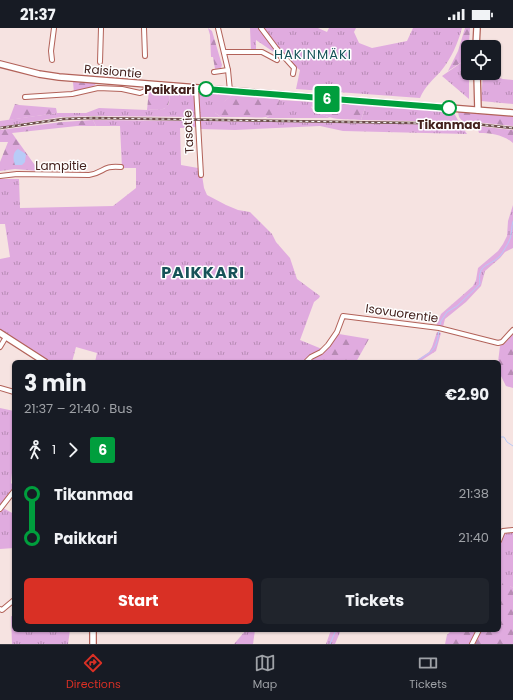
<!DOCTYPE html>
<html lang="en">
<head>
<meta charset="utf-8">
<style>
  body { margin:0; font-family:Poppins,sans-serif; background:#20242c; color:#f1f3f6; height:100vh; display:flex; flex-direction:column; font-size:15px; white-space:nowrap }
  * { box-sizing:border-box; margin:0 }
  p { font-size:13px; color:#9ea1a6 }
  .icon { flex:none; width:22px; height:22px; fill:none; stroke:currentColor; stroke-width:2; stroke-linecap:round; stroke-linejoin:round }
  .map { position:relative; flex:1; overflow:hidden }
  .drawer { position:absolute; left:12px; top:332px; width:489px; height:272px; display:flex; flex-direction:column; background:#171b24; border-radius:6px; box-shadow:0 1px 3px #0004 }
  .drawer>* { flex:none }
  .badge { padding:0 8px; border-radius:3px; font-size:14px; line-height:26px }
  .controls { position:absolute; left:461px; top:12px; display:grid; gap:8px }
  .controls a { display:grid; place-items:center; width:40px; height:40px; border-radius:6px; background:#171b24; box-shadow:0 1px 3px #0004; font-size:20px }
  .map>.badge { position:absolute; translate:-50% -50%; box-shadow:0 0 0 2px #fff }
  .legs { display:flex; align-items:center; gap:6px; height:44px; padding:0 12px; font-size:13px }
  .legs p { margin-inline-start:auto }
  .head { display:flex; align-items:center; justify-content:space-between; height:68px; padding:0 12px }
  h1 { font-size:22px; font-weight:700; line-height:30px }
  .cta { display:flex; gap:8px; margin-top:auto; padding:8px 12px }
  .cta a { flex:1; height:46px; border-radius:6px; background:#d93025; color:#fff; font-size:16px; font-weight:700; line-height:46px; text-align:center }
  .cta a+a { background:#20242c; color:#f1f3f6 }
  ul { padding:0 12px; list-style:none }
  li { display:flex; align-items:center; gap:14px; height:44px; font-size:15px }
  li i { display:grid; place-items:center; width:6px; height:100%; margin:0 5px; background:currentColor }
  li i::after { content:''; width:10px; height:10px; margin:-5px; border:3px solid; border-radius:50%; background:#171b24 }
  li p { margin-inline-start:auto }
  li:first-child i { background:linear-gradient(#0000 50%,currentColor 0) }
  li:last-child i { background:linear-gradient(currentColor 50%,#0000 0) }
  .status { display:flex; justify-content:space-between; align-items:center; height:28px; padding:0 20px; background:#171b24; direction:ltr }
  .status svg { height:11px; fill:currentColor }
  .tab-bar { display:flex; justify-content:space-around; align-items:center; height:56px; border-top:1px solid #363941; background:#171b24; font-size:11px; color:#9ea1a6 }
  .tab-bar a { display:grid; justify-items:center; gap:2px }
  .tab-bar .selected { color:#d93025 }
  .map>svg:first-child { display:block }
  .grass { fill:url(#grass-tufts) }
  .forest { fill:url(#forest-firs) }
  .water { fill:#b8cbf7 }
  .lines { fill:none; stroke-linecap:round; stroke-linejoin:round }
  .stream { stroke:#b8cbf7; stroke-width:1 }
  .street-casing { stroke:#b26259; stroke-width:6 }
  .secondary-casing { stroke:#b26259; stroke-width:8 }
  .street { stroke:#fff; stroke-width:4 }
  .secondary { stroke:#fff; stroke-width:5.5 }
  .rail-casing { stroke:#6b4c49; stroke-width:2.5 }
  .rail { stroke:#fff; stroke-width:1; stroke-dasharray:3; stroke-linecap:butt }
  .line-1-casing { stroke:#fff; stroke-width:9 }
  .line-1 { stroke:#009e3d; stroke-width:6 }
  .stop-1-dot { fill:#fff; stroke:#009e3d; stroke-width:2 }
  .labels { text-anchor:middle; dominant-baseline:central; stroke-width:3; stroke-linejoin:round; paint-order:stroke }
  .street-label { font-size:12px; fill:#44221e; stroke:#fff }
  .stop-label { font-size:12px; font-weight:bold; fill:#44221e; stroke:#fff; text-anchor:end }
  .neighbourhood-label { font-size:13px; letter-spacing:1px; fill:#175259; stroke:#fff }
  .district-label { font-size:16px; font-weight:bold; letter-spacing:1px; fill:#175259; stroke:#fff }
</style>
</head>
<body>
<div class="status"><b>21:37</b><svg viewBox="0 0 49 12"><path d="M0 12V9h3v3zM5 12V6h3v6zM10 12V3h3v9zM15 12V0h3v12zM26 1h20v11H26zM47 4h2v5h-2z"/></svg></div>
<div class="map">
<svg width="513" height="616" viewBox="0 0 513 616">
  <defs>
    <pattern id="grass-tufts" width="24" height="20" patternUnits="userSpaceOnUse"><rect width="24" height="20" fill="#e0abdf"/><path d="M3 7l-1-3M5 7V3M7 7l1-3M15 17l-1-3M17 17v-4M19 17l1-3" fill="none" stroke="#b78bb4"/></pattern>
    <pattern id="forest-firs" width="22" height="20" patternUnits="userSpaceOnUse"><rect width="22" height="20" fill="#e0abdf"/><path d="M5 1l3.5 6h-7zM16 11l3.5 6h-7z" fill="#b78bb4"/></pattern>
  </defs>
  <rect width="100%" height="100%" fill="#f6e3e1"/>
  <g class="grass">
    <path d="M250 0H318L327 4 329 0H356L354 4 359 15 372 20 407 13 413 0H462C458 15 451 31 441 43 433 52 425 58 420 70L296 61 300 42 256 12V24H251Z"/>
    <polygon points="468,30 468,45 469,45 469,71 442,48"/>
    <polygon points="483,45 503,51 513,52 513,76 481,73"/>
    <polygon points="170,63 194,65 196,89 94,88 61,89 0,99 0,93 57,85 86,85 99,80 147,82 164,81 169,76"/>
    <polygon points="199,65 232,67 225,73 215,85 221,89 199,89"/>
    <path d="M280 72 314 74 311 79 316 84 330 90H266C274 85 279 81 280 72Z"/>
    <polygon points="365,77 450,83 454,85 459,94 361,92 365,80"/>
    <polygon points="93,92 196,93 197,99 180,100 181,137 198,140 199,147 202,147 204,160 207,167 226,177 238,182 250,184 272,206 276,214 290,230 297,251 320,268 319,270 314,274 300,312 322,321 311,326 303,334 95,334 97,325 76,319 72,334 49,334 0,302 0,231 10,229 5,196 0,196 0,151 19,151 20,180 113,178 136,160 136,140 122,140 120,98 96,98"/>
    <polygon points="199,93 461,97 467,106 343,103 320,98 235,102 200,101"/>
    <polygon points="513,177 513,220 505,224 500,230 485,243 481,258 466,274 445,291 443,299 436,298 441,286 473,258 476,252 478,240 498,223 503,216 507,208 508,193"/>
    <polygon points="437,304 441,305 436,323 419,334 414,334 429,324 432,319"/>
    <polygon points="0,380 14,383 14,424 11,455 14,458 0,477"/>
    <polygon points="3,480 14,486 14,520 0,521 0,485"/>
    <polygon points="509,504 513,505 513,560 510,558 500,560 499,565 499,520 503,507"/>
    <polygon points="11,588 14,589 14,602 70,602 68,616 12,616"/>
    <polygon points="246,602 255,602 253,616 234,616"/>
    <polygon points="331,602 341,602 335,616 326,616"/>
  </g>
  <g class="forest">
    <polygon points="208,0 212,3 222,37 221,40 215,41 213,29 211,29 210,7"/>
    <polygon points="465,0 470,0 468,30 448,43 458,23"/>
    <polygon points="73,54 96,55 95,57 74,65"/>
    <path d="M152 61 170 63C169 84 167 81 147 82L149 62Z"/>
    <path d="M232 67 275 70 280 72C278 92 262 90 246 89 238 89 229 89 221 89L215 85 216 80Z"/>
    <path d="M321 73 365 77V80L361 92C342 91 324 93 311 78L314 74Z"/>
    <polygon points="15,76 19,77 56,80 57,85 9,92"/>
    <polygon points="458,84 513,88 513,98 475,94 463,94 459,89"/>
    <polygon points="93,92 96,98 77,98 12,105 39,143 15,141 0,143 0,134 8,114 0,114 0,102 62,94"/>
    <path d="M477 98 513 102V115C504 107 491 105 479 105Z"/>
    <polygon points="339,306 369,311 356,334 309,334 324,324"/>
    <polygon points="513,306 513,360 506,358 499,344 499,334 498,334 500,318 506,314"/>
    <polygon points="503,553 509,554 510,558 513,560 513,616 475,616 481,602 499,602 499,565"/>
    <polygon points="452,602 476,602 470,616 445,616 447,607"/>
  </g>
  <path class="water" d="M18 121 26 126 25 134 22 137H15C13 131 12 125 18 121Z"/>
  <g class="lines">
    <g class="stream">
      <path d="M440 297 441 293 447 284 457 278 480 256C477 235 489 239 500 228 503 224 508 216 510 211 512 206 511 199 513 193"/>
      <path d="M415 334C432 323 436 324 439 303"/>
      <polyline points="499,409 504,409 507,414 513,418"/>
      <polyline points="330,616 336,602"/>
    </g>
    <defs>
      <g id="street">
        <polyline points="144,0 145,28"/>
        <polyline points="218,0 228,42 230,63"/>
        <polyline points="261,0 276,20 294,40 293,46"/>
        <polyline points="224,24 262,24 277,32"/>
        <polyline points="52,32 51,23 54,0"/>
        <polyline points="100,34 101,0"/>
        <polyline points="214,44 228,42"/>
        <polyline points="196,60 201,147"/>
        <polyline points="25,69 72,66 98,60 122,61 140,65 145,63 147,57"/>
        <path d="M0 148 17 146 89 147C104 145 102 137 121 139"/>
        <polyline points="0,319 6,309"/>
        <polyline points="306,334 311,329 321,324 328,317 337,304 343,288 439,300 498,315 502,314 513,302"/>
        <polyline points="0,360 14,364"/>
        <polyline points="0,481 14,463"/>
        <polyline points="499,513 503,503 513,502"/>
        <polyline points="0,581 2,582 14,572"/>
        <polyline points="472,616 479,602"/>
      </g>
      <g id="secondary">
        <polyline points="476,19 477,0"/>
        <polyline points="0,36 39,46 59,49 513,85"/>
        <polyline points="477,45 478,82"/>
        <polyline points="0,305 45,334"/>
        <polyline points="93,616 93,602"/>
      </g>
    </defs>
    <use href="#street" class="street-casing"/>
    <use href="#secondary" class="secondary-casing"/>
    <use href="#street" class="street"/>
    <use href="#secondary" class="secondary"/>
    <defs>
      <polyline id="rail" points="0,100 63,91 93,90 475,96 513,100"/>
    </defs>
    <use href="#rail" class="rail-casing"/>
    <use href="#rail" class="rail"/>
  </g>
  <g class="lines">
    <defs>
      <polyline id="line-1" points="206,61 449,80"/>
    </defs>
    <use href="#line-1" class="line-1-casing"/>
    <use href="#line-1" class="line-1"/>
  </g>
  <g class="stop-1-dot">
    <circle cx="206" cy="61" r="7"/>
    <circle cx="449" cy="80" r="7"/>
  </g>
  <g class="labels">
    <g class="street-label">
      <text transform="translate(113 43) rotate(5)">Raisiontie</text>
      <text transform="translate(188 104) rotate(-93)">Tasotie</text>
      <text x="61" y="137">Lampitie</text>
      <text transform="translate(402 285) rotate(8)">Isovuorentie</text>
    </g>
    <g class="stop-label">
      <text x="195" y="61">Paikkari</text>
      <text x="449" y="96" text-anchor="middle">Tikanmaa</text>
    </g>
    <g class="neighbourhood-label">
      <text x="313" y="26">HAKINMÄKI</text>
    </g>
    <g class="district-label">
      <text x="203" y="244">PAIKKARI</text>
    </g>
  </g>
</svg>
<div class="controls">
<a><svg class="icon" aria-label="locate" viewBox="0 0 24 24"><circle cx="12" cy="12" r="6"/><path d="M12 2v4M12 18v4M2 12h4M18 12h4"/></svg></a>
</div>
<b class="badge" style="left:327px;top:71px;background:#009e3d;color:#fff">6</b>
<section class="drawer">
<div class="head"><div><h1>3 min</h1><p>21:37 – 21:40 · Bus</p></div><b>€2.90</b></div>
<div class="legs"><svg class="icon" aria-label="walk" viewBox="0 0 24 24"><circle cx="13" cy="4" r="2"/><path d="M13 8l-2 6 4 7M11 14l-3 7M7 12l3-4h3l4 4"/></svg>1<svg class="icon" aria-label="forward" viewBox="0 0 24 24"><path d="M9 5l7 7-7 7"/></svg><b class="badge" style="background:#009e3d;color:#fff">6</b></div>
<ul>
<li><i style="color:#009e3d"></i><b>Tikanmaa</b><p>21:38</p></li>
<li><i style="color:#009e3d"></i><b>Paikkari</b><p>21:40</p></li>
</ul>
<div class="cta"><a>Start</a><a>Tickets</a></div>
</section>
</div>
<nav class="tab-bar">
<a class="selected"><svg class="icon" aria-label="directions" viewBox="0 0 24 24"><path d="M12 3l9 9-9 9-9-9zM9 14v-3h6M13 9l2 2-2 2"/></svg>Directions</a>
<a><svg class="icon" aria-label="map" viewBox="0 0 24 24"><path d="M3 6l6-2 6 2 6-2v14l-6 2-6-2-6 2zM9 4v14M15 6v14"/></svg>Map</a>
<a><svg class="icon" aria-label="tickets" viewBox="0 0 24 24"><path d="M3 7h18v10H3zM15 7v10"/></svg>Tickets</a>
</nav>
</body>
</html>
